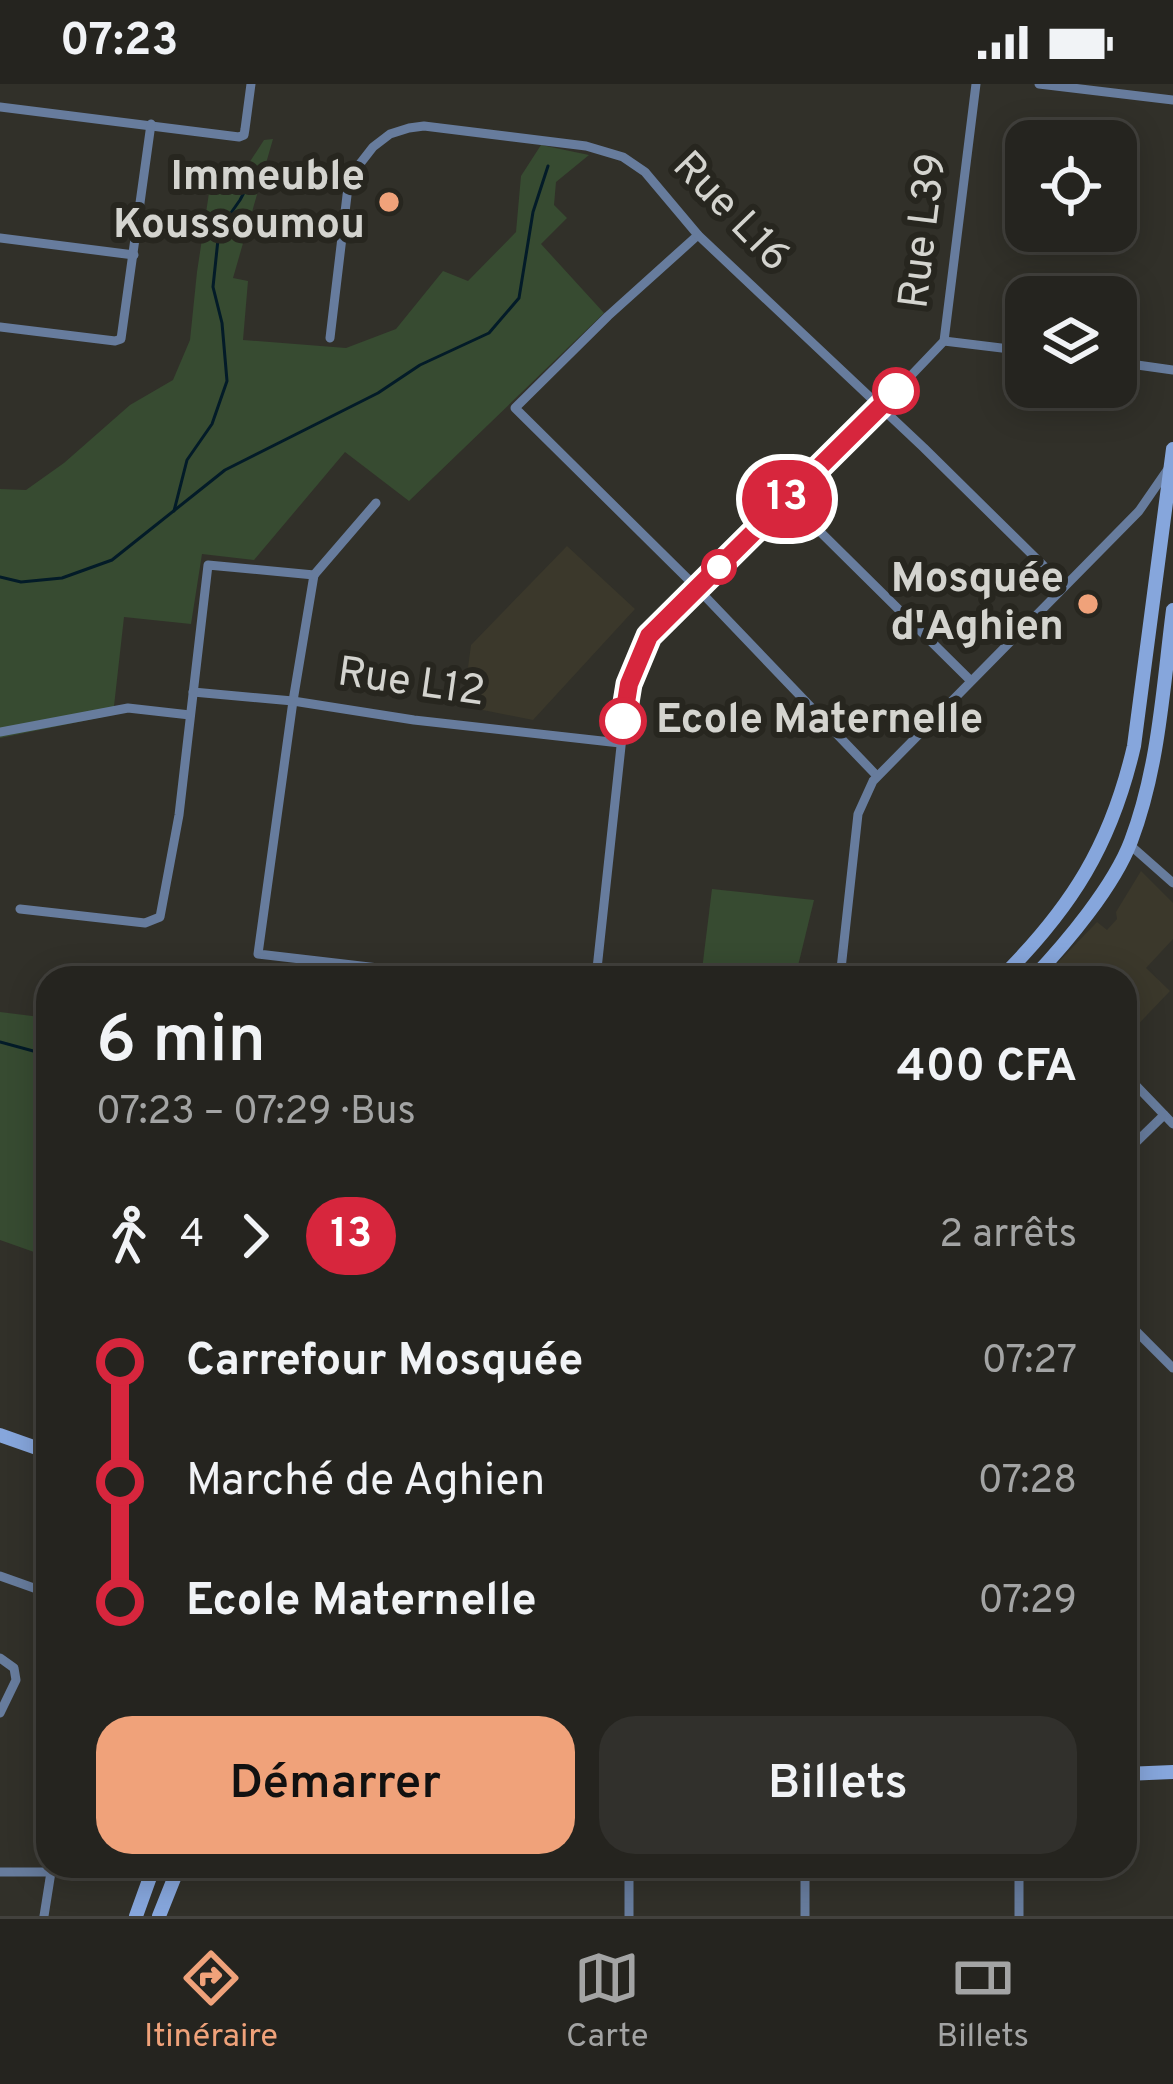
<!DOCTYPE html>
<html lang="fr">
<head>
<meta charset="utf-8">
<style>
  body { margin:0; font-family:Overpass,sans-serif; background:#31302c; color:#f1f3f6; height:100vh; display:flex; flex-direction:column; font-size:45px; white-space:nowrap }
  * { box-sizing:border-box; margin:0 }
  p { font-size:39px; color:#a3a4a4 }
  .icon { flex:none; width:66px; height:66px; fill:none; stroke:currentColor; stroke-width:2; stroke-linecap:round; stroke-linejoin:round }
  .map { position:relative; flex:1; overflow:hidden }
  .drawer { position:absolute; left:36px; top:882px; width:1101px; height:912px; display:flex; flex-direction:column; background:#25241f; border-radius:36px; box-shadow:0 6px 30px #0003,0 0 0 3px #42413d }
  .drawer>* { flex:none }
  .badge { padding:0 24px; border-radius:39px; font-size:42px; line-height:78px }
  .buttons { position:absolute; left:1005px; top:36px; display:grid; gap:24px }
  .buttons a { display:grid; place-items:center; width:132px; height:132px; border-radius:24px; background:#25241f; box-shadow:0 6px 30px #0003,0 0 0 3px #42413d; font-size:60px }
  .map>.badge { position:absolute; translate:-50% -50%; box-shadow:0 0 0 6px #fff }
  .legs { display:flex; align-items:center; gap:18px; height:132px; padding:0 60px; font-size:39px }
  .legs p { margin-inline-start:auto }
  .summary { display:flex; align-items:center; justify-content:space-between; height:204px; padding:0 60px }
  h1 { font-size:66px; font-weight:600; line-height:90px }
  .cta { display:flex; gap:24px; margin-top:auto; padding:24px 60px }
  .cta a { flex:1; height:138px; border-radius:36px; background:#f0a27a; color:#111; font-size:48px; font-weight:600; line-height:138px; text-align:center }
  .cta a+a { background:#31302c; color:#f1f3f6 }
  ul { padding:0 60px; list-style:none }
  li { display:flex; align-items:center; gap:42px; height:120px; font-size:45px }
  li i { display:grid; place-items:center; width:18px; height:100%; margin:0 15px; background:currentColor }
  li i::after { content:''; width:30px; height:30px; margin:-15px; border:9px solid; border-radius:50%; background:#25241f }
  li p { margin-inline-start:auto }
  li:first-child i { background:linear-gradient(#0000 50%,currentColor 0) }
  li:last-child i { background:linear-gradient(currentColor 50%,#0000 0) }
  .status { display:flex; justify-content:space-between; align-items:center; height:84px; padding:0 60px; background:#25241f; direction:ltr }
  .status svg { height:33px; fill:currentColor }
  .dock { display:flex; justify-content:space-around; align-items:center; height:168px; border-top:3px solid #42413d; background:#25241f; font-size:33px; color:#a3a4a4 }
  .dock a { display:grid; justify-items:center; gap:6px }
  .dock .current { color:#f0a27a }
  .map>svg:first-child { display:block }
  .built { fill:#3b382b }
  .green { fill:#374b31 }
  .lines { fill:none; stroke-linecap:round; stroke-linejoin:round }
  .stream { stroke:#031b28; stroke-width:3 }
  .street { stroke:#677c9d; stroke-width:9 }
  .secondary { stroke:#86a6dc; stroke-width:14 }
  .line-1-casing { stroke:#fff; stroke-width:27 }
  .line-1 { stroke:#d7263d; stroke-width:18 }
  .poi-dot { fill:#f0a27a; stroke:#27261f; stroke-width:4.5 }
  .stop-1-dot { fill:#fff; stroke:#d7263d; stroke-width:6 }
  .labels { text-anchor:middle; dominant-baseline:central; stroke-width:12; stroke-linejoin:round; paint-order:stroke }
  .poi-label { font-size:42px; font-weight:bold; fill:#d4d4cf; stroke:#27261f; text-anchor:end }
  .street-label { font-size:42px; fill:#d4d4cf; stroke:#27261f }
  .stop-label { font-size:42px; font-weight:bold; fill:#d4d4cf; stroke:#27261f; text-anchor:start }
</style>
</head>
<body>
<div class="status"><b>07:23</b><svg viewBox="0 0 49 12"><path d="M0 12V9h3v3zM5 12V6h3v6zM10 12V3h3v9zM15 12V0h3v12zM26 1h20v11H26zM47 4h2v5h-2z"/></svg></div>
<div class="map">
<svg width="1173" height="1832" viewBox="0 0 1173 1832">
  <rect width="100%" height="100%" fill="#313029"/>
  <g class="built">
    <polygon points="567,462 635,525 533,636 463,622 471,561"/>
    <polygon points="1141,787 1173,819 1173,855 1146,884 1170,907 1125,954 1125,894 1043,894 1097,838 1107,846 1117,835 1116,828"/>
  </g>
  <g class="green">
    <polygon points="273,55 233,194 248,197 243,256 346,264 396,245 443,187 468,197 516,148 521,92 541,61 589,71 556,98 554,121 567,134 541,160 604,229 409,417 345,368 254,476 202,470 191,540 124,533 113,631 0,654 0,405 26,406 64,379 130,321 173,296 190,256 197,188 209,109 229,110 264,56"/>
    <polygon points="712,805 814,816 795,894 701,894"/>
    <polygon points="0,928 48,934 48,1080 46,1080 34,1168 0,1156"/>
  </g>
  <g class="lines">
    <g class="stream">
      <polyline points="174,427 187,376 212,340 227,297 222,239 213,203 219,146 240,116 255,88"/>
      <polyline points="0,493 21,498 62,494 112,476 225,386 378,309 420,281 489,249 519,214 533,128 548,82"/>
      <polyline points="0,958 48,971"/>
    </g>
    <g class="street">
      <polyline points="1039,0 1173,16"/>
      <polyline points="0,23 239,53 244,51 245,45 251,0"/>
      <polyline points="698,151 608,232 515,324 697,504 877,692"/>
      <polyline points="0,154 134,171"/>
      <polyline points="0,243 115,257 121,255 151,40"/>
      <polyline points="330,254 348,103 359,81 373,63 390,50 409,44 424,42 586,62 623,73 645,88 698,151 924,364 1064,502"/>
      <polyline points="944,257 1026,267"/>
      <polyline points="1116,278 1173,286"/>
      <polyline points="787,415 970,596"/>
      <polyline points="314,491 293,617 258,870 464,894"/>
      <polyline points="314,491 376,419"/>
      <polyline points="193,608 293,617 414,636 620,659"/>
      <polyline points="0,648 128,624 190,631"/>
      <polyline points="1130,761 1173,799"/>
      <polyline points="20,825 145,839 160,833 179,731 208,481 314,491"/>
      <polyline points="596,894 626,616 635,584 649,552 880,324 944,257 976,0"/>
      <polyline points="840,894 858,730 873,697 1139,427 1168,385"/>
      <polyline points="1125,990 1173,1040"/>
      <polyline points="1125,1069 1164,1031"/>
      <polyline points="1125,1236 1173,1284"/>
      <polyline points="0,1492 48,1509"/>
      <polyline points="0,1574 14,1584 16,1596 0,1629"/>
      <polyline points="805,1782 805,1832"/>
      <polyline points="1019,1782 1019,1832"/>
      <polyline points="0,1788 51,1788"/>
      <polyline points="44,1832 51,1788"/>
      <polyline points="629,1832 629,1782"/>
    </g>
    <g class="secondary">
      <path d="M1001 894C1072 823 1111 761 1134 662L1173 365"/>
      <path d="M1033 894C1067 858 1114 802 1131 757 1159 683 1163 603 1173 526"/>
      <polyline points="0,1351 48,1368"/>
      <polyline points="1125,1690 1173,1688"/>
      <polyline points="136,1832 154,1782"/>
      <polyline points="159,1832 179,1782"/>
    </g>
  </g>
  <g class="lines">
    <defs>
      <polyline id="line-1" points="623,637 629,600 649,552 896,307"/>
    </defs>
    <use href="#line-1" class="line-1-casing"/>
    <use href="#line-1" class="line-1"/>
  </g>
  <g class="poi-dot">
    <circle cx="389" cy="118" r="12"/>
    <circle cx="1088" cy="520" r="12"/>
  </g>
  <g class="stop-1-dot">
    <circle cx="896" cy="307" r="21"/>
    <circle cx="719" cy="483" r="15"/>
    <circle cx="623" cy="637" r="21"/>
  </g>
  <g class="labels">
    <g class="poi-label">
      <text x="365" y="94">Immeuble<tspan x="365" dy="48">Koussoumou</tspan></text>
      <text x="1064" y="496">Mosquée<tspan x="1064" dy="48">d'Aghien</tspan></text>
    </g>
    <g class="street-label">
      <text transform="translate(730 129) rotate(46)">Rue L16</text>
      <text transform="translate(925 147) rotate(-83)">Rue L39</text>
      <text transform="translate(411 600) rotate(8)">Rue L12</text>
    </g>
    <g class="stop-label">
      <text x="656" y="637">Ecole Maternelle</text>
    </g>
  </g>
</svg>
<div class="buttons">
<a><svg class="icon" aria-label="locate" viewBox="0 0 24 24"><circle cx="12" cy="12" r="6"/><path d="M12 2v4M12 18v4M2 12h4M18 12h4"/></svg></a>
<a><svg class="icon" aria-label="layers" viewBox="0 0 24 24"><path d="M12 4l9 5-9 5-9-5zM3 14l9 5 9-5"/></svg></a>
</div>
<b class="badge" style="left:787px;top:415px;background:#d7263d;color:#fff">13</b>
<section class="drawer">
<div class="summary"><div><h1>6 min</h1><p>07:23 – 07:29 · Bus</p></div><b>400 CFA</b></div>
<div class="legs"><svg class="icon" aria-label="walk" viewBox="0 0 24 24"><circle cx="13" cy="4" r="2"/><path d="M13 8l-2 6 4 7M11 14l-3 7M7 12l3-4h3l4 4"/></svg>4<svg class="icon" aria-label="forward" viewBox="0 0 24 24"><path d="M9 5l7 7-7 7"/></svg><b class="badge" style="background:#d7263d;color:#fff">13</b><p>2 arrêts</p></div>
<ul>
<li><i style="color:#d7263d"></i><b>Carrefour Mosquée</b><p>07:27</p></li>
<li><i style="color:#d7263d"></i><span>Marché de Aghien</span><p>07:28</p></li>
<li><i style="color:#d7263d"></i><b>Ecole Maternelle</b><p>07:29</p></li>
</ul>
<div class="cta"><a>Démarrer</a><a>Billets</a></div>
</section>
</div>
<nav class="dock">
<a class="current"><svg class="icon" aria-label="directions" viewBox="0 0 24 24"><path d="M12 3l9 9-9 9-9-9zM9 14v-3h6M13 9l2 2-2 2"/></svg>Itinéraire</a>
<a><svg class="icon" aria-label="map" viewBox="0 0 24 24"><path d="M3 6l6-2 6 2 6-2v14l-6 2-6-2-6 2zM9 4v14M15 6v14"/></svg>Carte</a>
<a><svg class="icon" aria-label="tickets" viewBox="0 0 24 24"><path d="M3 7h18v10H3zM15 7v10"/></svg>Billets</a>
</nav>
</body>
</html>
